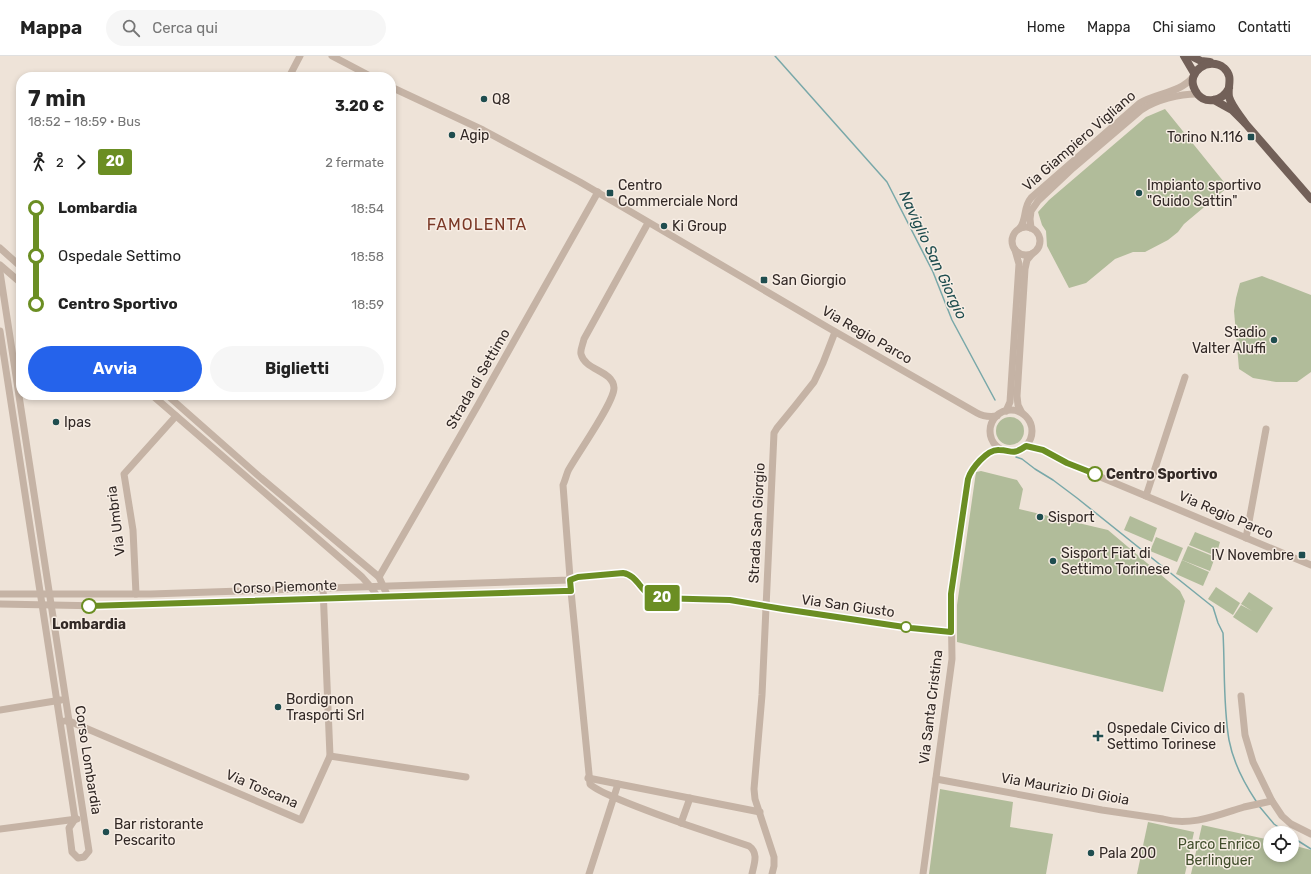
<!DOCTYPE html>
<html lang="it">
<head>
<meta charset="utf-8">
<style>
  body { margin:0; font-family:Rubik,sans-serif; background:#f6f6f6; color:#222; height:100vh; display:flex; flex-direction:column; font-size:15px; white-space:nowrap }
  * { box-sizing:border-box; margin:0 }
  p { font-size:13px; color:#767676 }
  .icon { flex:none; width:22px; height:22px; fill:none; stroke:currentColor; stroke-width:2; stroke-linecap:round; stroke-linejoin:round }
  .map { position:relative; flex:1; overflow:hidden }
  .details { position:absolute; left:16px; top:16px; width:380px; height:328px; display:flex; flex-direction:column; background:#fff; border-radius:16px; box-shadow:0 2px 6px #0003 }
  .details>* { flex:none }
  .badge { padding:0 8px; border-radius:3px; font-size:14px; line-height:26px }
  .fabs { position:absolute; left:1263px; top:770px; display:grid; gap:8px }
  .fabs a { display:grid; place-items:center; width:36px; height:36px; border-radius:50%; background:#fff; box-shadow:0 2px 6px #0003; font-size:20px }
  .map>.badge { position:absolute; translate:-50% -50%; box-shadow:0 0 0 2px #fff }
  .legs { display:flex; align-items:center; gap:6px; height:44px; padding:0 12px; font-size:13px }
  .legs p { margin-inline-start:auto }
  .overview { display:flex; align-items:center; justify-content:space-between; height:68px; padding:0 12px }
  h1 { font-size:22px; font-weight:700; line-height:30px }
  .action { display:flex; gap:8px; margin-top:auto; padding:8px 12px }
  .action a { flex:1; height:46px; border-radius:24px; background:#2563eb; color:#fff; font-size:16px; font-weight:700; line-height:46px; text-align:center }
  .action a+a { background:#f6f6f6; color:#222 }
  ul { padding:0 12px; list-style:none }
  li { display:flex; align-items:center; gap:14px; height:48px; font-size:15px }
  li i { display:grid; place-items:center; width:6px; height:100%; margin:0 5px; background:currentColor }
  li i::after { content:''; width:10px; height:10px; margin:-5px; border:3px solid; border-radius:50%; background:#fff }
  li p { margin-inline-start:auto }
  li:first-child i { background:linear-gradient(#0000 50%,currentColor 0) }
  li:last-child i { background:linear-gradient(currentColor 50%,#0000 0) }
  header { display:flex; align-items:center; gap:24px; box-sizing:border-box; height:56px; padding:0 20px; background:#fff; border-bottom:1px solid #e0e0e0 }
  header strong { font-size:19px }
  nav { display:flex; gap:22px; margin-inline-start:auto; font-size:14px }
  .search { width:280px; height:36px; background:#f6f6f6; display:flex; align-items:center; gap:10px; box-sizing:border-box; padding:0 14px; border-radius:22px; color:#767676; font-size:15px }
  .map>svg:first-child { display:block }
  .green { fill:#b1bc9a }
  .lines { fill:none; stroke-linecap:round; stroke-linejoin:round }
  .stream { stroke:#79a8a9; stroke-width:1.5 }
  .minor { stroke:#c5b3a5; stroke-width:7 }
  .major { stroke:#726058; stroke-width:8 }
  .line-1-casing { stroke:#fff; stroke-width:9 }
  .line-1 { stroke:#6b8e23; stroke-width:6 }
  .poi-dot { fill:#1f4d4f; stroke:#f7ede4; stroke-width:1.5 }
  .stop-1-dot { fill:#fff; stroke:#6b8e23; stroke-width:2 }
  .labels { text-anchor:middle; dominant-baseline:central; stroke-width:3; stroke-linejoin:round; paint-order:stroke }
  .poi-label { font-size:14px; fill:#322926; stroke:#f7ede4; text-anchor:start }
  .street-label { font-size:14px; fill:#322926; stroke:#f7ede4 }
  .stop-label { font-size:14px; font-weight:bold; fill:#322926; stroke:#f7ede4; text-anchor:start }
  .park-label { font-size:14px; fill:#424e2c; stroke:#f7ede4 }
  .water-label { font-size:15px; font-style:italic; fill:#1f4d4f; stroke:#f7ede4 }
  .quarter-label { font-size:16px; letter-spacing:1px; fill:#7a3826; stroke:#f7ede4 }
</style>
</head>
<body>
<header>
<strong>Mappa</strong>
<div class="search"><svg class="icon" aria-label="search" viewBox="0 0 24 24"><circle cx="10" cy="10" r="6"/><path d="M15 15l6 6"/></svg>Cerca qui</div>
<nav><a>Home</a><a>Mappa</a><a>Chi siamo</a><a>Contatti</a></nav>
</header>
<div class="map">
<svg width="1311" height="818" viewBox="0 0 1311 818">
  <rect width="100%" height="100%" fill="#eee3d8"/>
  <g class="green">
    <polygon points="1165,53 1228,131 1184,168 1178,176 1168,184 1145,196 1133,196 1115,203 1086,227 1069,232 1047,190 1046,175 1042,169 1038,156 1049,144 1146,61"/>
    <polygon points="1262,220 1311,239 1311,316 1297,326 1276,326 1253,322 1239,313 1234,255 1236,242 1240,227"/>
    <circle cx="1010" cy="375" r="14"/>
    <polygon points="981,415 1017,424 1023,433 1019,453 1108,474 1180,535 1185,545 1163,636 957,586 957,549 976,416"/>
    <polygon points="1130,460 1157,472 1152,486 1124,474"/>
    <polygon points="1195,476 1220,486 1216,500 1189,489"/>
    <polygon points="1156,481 1183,492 1177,506 1150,495"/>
    <polygon points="1188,490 1215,501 1210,515 1182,504"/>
    <polygon points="1182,504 1209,516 1203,530 1176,518"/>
    <polygon points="1216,531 1240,547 1233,559 1208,543"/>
    <polygon points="1249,536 1273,552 1257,577 1233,561 1241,549 1252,555 1241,548"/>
    <polygon points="940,733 1013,746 1010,771 1053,778 1046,818 929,818"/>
    <polygon points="1148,766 1194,776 1185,818 1137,818"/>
    <polygon points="1202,769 1270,784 1270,799 1292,799 1292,789 1311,794 1311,818 1191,818"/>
  </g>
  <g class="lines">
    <g class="stream">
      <polyline points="775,0 887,126 933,216 952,264 995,344"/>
      <path d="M1016 401 1022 403 1035 413 1053 424 1077 442 1213 551 1218 567 1223 577C1225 612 1223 649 1229 684 1233 705 1244 727 1256 745"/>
      <polyline points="1259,750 1274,768 1287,777"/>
      <polyline points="1292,781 1311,793"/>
    </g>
    <g class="minor">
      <polyline points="332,0 372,21"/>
      <polyline points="289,21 300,0"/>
      <path d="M391 31 483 74 580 126 827 271 977 357C984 361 990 361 997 360"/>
      <path d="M648 167 584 283C583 288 580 294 581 298 585 315 613 314 614 332 614 347 577 398 568 415 566 420 565 425 563 429L571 535 590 728C598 738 665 761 681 767L690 742"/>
      <circle cx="1026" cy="185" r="14"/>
      <path d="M1020 172C1027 163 1023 151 1031 142L1140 47C1157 37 1180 37 1193 21"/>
      <path d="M1031 172 1030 163 1031 155 1038 145 1073 112 1141 54C1156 44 1179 38 1197 38"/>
      <polyline points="0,192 21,211"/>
      <polyline points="0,209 21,227"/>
      <polyline points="0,216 89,795 84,801 78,802 72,796 69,772 75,763 0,275"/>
      <polyline points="152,339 362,521 370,530 378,541"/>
      <polyline points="167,339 261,422 379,521 388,541"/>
      <circle cx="1011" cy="375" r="21"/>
      <polyline points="1006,355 1010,346 1019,208 1015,194"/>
      <polyline points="1022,357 1018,349 1017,340 1025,213 1027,204 1032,198"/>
      <polyline points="1026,390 1043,394 1067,407 1311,509"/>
      <polyline points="1146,440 1185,321"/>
      <polyline points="1246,482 1266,373"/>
      <polyline points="379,521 478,349 598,136"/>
      <path d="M0 538H151L570 524 578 521 623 517C638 519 641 538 656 542L730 544 783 553 911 572 951 576"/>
      <polyline points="136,538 133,474 124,418 176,360"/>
      <polyline points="0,548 103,550 571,535"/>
      <polyline points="1241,640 1245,679 1253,706 1272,745 1282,760 1291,768 1311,778"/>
      <polyline points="0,654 61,644"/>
      <polyline points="65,665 69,665 301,764 330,700 323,532"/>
      <polyline points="330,700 466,721"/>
      <polyline points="588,722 760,756"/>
      <path d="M936 723 1102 754 1163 763C1190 771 1218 759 1244 751 1253 749 1263 747 1272 745"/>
      <path d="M681 767 749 790C759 797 754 808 752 818"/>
      <polyline points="0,773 77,763"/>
      <polyline points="589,818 618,728"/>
      <polyline points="772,818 774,810 774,801 755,743 754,733 762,639 774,377 777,372 795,350 814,326 823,307 835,276"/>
      <path d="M923 818 952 603 951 538 968 423C972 410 986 395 1000 393"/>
    </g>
    <g class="major">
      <polyline points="1184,0 1194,17"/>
      <polyline points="1191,0 1201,5 1210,6"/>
      <path d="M1229 32C1222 46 1203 50 1195 34 1185 16 1209 0 1224 12 1234 21 1227 30 1229 41 1232 51 1240 59 1245 67"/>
      <polyline points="1214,44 1232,54 1245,67 1311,143"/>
    </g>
  </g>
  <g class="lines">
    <defs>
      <path id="line-1" d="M89 550 564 535H571L570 524 578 521 623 517C638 519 641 538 656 542L730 544 783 553 911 572 951 576V538L968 423C971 413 987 393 999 394 1012 394 1012 400 1026 390L1043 394 1067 407 1095 418"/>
    </defs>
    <use href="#line-1" class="line-1-casing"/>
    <use href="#line-1" class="line-1"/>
  </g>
  <g class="poi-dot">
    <circle cx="484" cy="43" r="4"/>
    <circle cx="452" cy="79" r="4"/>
    <rect x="1247" y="77" width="8" height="8" rx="2"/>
    <rect x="606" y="133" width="8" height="8" rx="2"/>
    <circle cx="1139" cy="137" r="4"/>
    <circle cx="664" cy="170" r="4"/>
    <rect x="760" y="220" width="8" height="8" rx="2"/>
    <circle cx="1274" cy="284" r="4"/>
    <circle cx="56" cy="366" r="4"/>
    <circle cx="1040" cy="461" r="4"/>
    <rect x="1298" y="495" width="8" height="8" rx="2"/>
    <circle cx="1053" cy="505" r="4"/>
    <circle cx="278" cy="651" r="4"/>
    <path d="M1096 674h4v4h4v4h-4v4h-4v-4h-4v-4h4z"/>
    <circle cx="106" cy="776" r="4"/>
    <circle cx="1091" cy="797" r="4"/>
  </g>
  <g class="stop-1-dot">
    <circle cx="1095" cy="418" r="7"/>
    <circle cx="89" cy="550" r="7"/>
    <circle cx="906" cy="571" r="5"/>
  </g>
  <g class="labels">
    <g class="poi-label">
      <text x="492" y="43">Q8</text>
      <text x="460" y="79">Agip</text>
      <text x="1243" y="81" text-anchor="end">Torino N.116</text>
      <text x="618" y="129">Centro<tspan x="618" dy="16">Commerciale Nord</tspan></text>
      <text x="1147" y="129">Impianto sportivo<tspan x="1147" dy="16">"Guido Sattin"</tspan></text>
      <text x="672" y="170">Ki Group</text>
      <text x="772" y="224">San Giorgio</text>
      <text x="1266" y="276" text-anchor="end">Stadio<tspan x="1266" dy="16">Valter Aluffi</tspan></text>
      <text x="64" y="366">Ipas</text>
      <text x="1048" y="461">Sisport</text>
      <text x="1061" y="497">Sisport Fiat di<tspan x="1061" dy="16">Settimo Torinese</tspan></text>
      <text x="1294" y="499" text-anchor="end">IV Novembre</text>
      <text x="286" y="643">Bordignon<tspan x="286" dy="16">Trasporti Srl</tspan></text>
      <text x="1107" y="672">Ospedale Civico di<tspan x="1107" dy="16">Settimo Torinese</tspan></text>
      <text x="114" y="768">Bar ristorante<tspan x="114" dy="16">Pescarito</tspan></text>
      <text x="1099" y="797">Pala 200</text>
    </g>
    <g class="street-label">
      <text transform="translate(1079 85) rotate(-41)">Via Giampiero Vigliano</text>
      <text transform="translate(867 279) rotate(30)">Via Regio Parco</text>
      <text transform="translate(478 323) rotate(-60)">Strada di Settimo</text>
      <text transform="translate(1226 459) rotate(23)">Via Regio Parco</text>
      <text transform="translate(116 465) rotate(-97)">Via Umbria</text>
      <text transform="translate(757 467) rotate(-87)">Strada San Giorgio</text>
      <text transform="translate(285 531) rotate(-2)">Corso Piemonte</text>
      <text transform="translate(848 550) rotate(8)">Via San Giusto</text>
      <text transform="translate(931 651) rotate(-83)">Via Santa Cristina</text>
      <text transform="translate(88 704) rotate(81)">Corso Lombardia</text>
      <text transform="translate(262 733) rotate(23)">Via Toscana</text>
      <text transform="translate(1065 733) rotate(10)">Via Maurizio Di Gioia</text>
    </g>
    <g class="stop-label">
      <text x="1106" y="418">Centro Sportivo</text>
      <text x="89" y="568" text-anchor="middle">Lombardia</text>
    </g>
    <g class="park-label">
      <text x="1219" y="788">Parco Enrico<tspan x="1219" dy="16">Berlinguer</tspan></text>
    </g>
    <g class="water-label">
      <text transform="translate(933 199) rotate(65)">Naviglio San Giorgio</text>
    </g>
    <g class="quarter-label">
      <text x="477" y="168">FAMOLENTA</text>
    </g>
  </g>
</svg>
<div class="fabs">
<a><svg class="icon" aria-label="locate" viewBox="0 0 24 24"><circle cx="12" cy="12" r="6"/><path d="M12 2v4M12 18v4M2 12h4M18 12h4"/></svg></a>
</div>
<b class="badge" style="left:662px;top:542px;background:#6b8e23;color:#fff">20</b>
<section class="details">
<div class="overview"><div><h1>7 min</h1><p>18:52 – 18:59 · Bus</p></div><b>3.20 €</b></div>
<div class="legs"><svg class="icon" aria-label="walk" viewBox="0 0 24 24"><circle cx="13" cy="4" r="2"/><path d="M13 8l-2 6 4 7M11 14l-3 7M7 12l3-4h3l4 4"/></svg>2<svg class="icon" aria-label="forward" viewBox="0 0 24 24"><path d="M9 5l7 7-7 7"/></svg><b class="badge" style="background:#6b8e23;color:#fff">20</b><p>2 fermate</p></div>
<ul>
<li><i style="color:#6b8e23"></i><b>Lombardia</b><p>18:54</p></li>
<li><i style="color:#6b8e23"></i><span>Ospedale Settimo</span><p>18:58</p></li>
<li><i style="color:#6b8e23"></i><b>Centro Sportivo</b><p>18:59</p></li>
</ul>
<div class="action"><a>Avvia</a><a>Biglietti</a></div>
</section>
</div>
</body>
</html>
